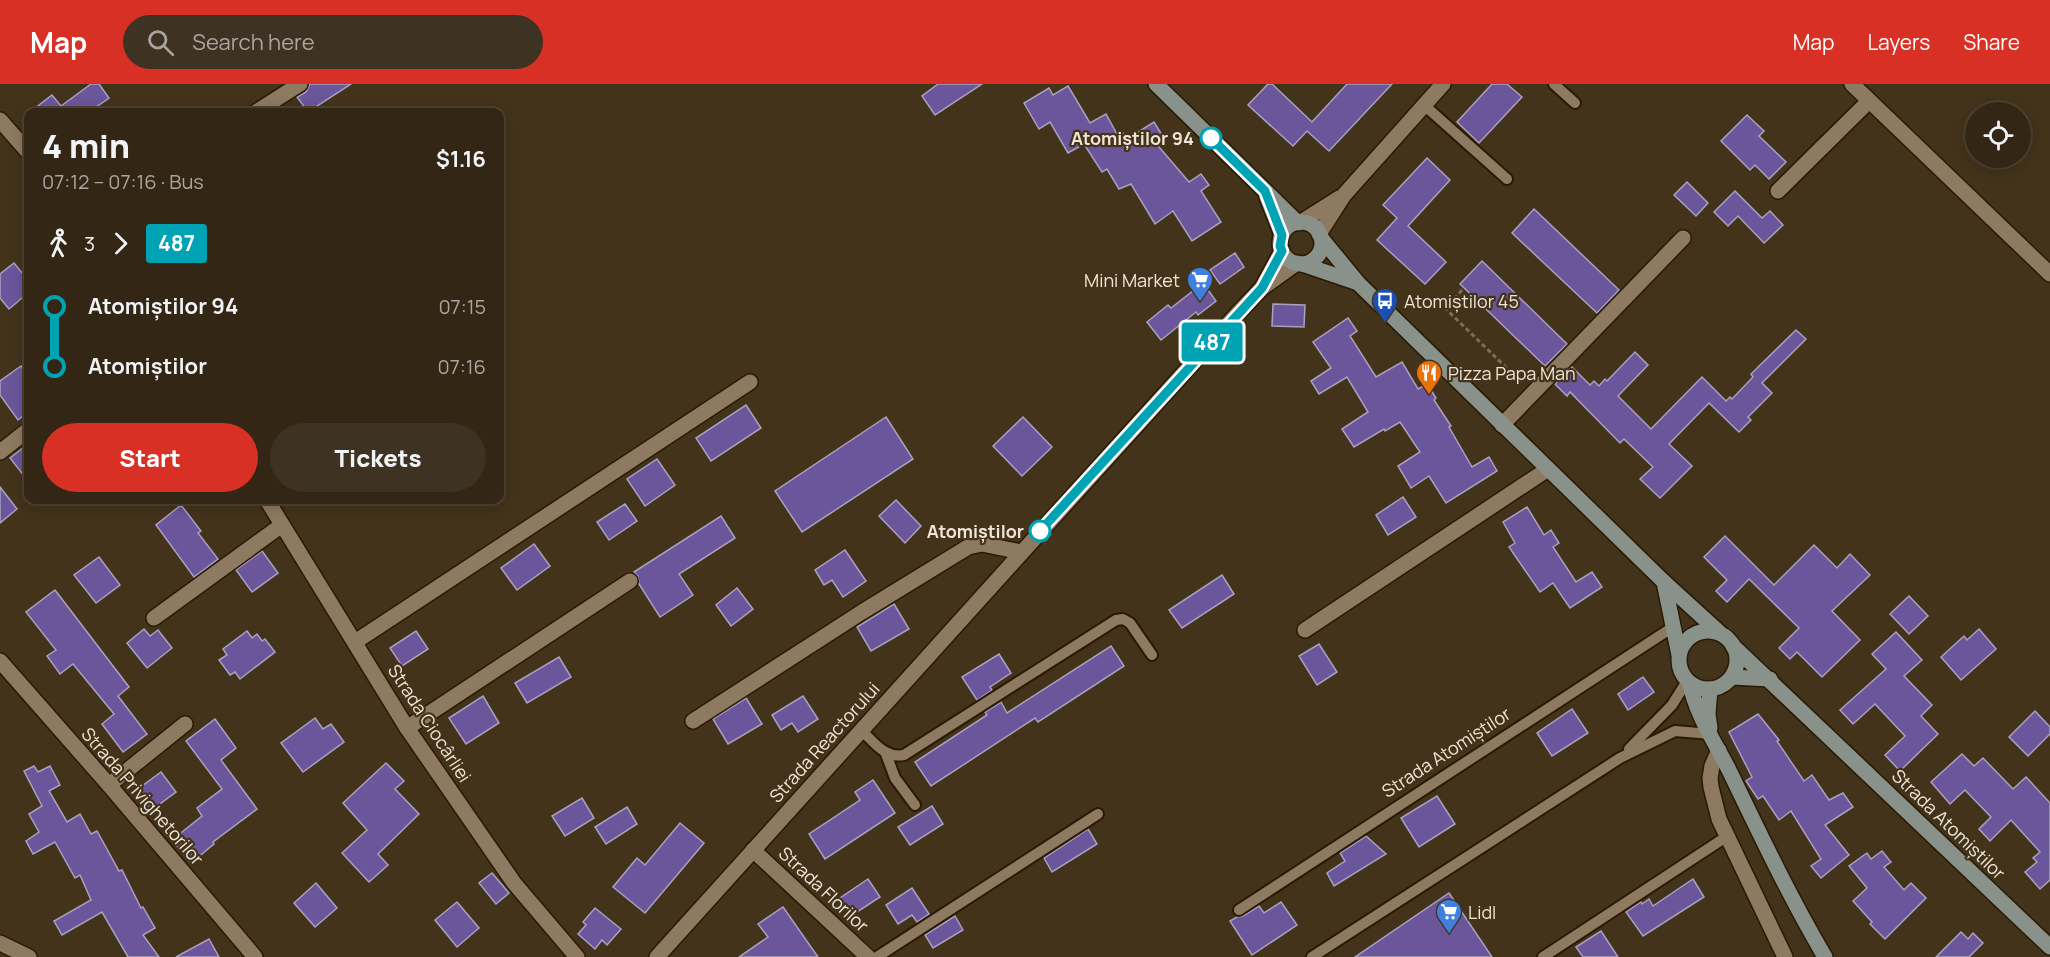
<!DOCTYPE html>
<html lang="en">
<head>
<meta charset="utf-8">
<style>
  body { margin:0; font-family:Manrope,sans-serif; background:#3e3222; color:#f1f3f6; height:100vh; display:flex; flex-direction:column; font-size:22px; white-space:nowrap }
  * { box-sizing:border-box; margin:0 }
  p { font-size:20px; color:#a9a5a0 }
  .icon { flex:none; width:33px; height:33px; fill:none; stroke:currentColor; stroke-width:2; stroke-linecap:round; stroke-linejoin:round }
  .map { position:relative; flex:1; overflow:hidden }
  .panel { position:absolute; left:24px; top:24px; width:480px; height:396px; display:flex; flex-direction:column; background:#332614; border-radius:12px; box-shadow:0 3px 15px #0003,0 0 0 2px #4e4334 }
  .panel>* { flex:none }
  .badge { padding:0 12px; border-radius:4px; font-size:21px; line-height:39px }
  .fabs { position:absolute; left:1965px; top:18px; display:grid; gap:12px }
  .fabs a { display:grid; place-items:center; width:66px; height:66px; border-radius:50%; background:#332614; box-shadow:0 3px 15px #0003,0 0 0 2px #4e4334; font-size:30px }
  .map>.badge { position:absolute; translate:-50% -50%; box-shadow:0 0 0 3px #fff }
  .legs { display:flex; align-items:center; gap:9px; height:66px; padding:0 18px; font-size:20px }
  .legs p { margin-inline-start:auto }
  .head { display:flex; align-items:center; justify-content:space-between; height:102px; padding:0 18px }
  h1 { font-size:33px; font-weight:800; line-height:45px }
  .cta { display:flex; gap:12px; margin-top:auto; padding:12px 18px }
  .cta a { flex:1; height:69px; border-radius:36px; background:#d93025; color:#fff; font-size:24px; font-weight:800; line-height:69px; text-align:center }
  .cta a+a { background:#3e3222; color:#f1f3f6 }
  ul { padding:0 18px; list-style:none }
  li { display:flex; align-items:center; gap:21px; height:60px; font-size:22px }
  li i { display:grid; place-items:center; width:9px; height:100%; margin:0 8px; background:currentColor }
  li i::after { content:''; width:15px; height:15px; margin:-8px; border:4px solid; border-radius:50%; background:#332614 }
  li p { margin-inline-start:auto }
  li:first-child i { background:linear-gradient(#0000 50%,currentColor 0) }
  li:last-child i { background:linear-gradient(currentColor 50%,#0000 0) }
  header { display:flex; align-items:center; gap:36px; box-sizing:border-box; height:84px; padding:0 30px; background:#d93025; color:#fff }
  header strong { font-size:28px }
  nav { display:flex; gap:33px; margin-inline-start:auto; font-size:21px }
  .search { width:420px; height:54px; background:#3e3222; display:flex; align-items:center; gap:15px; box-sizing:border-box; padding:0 21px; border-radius:33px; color:#a9a5a0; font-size:22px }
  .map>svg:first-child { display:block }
  .building { fill:#6b569b; stroke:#a8a1c0; stroke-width:1.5 }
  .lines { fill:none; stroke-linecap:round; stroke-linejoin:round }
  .service-casing { stroke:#2a1a03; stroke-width:14 }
  .minor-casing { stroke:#2a1a03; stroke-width:18 }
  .secondary-casing { stroke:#2a1a03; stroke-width:18 }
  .path { stroke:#7d6e5a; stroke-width:3; stroke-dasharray:4.5 3; stroke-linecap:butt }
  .service { stroke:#8e7a61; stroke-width:10 }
  .minor { stroke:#8e7a61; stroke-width:15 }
  .secondary { stroke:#89918b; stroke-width:15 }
  .line-1-casing { stroke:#fff; stroke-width:14 }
  .line-1 { stroke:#00a3b4; stroke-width:9 }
  .stop-1-dot { fill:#fff; stroke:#00a3b4; stroke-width:3 }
  .labels { text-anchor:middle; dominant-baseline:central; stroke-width:4.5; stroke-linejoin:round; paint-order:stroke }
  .stop-label { font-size:18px; font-weight:bold; fill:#f0e5d7; stroke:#44331b; text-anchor:end }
  .poi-label { font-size:18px; fill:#f0e5d7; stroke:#44331b; text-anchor:start }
  .street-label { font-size:18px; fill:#f0e5d7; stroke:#44331b }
</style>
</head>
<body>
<header>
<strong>Map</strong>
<div class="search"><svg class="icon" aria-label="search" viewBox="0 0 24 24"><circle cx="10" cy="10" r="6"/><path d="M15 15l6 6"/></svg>Search here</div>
<nav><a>Map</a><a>Layers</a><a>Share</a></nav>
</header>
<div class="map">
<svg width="2050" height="873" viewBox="0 0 2050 873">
  <rect width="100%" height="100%" fill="#44331b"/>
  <g class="building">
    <polygon points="91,0 99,0 109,14 89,28 30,28 52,11 61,22"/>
    <polygon points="310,0 351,0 308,28 297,13 306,8"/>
    <polygon points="938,0 982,0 935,31 922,12"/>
    <polygon points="1268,0 1272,0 1312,38 1347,0 1392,0 1329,67 1307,47 1293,62 1248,21"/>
    <polygon points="1492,0 1507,0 1522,13 1479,59 1457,38"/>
    <polygon points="1068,2 1090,39 1106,30 1118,52 1123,49 1127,55 1154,38 1162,51 1153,56 1189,98 1201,90 1209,101 1201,107 1221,138 1192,157 1173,127 1155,140 1131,100 1119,105 1107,85 1102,88 1084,60 1068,69 1050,38 1039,45 1024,19 1049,4 1053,11"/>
    <polygon points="1747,31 1764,47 1759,52 1786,78 1769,95 1755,81 1750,86 1721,57"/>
    <polygon points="1427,74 1450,96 1408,142 1446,178 1425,200 1377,156 1397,134 1383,121"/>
    <polygon points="1687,98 1708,119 1696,132 1674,111"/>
    <polygon points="1735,107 1762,134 1770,127 1783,141 1764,159 1738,132 1728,142 1714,128"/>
    <polygon points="1534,125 1619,206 1597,229 1512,149"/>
    <polygon points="1235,169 1244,183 1220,200 1210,186"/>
    <polygon points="1482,177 1567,260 1545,282 1460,200"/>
    <polygon points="14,179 28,196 28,209 9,225 0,214 0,190"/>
    <polygon points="1203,199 1216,217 1198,231 1196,228 1161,256 1147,238 1168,221 1171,224"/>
    <polygon points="1273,220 1305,221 1304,243 1272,242"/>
    <polygon points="1348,234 1357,247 1350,252 1376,293 1402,278 1418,305 1427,300 1436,314 1434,316 1451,342 1449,343 1472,383 1489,373 1497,387 1446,419 1429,392 1411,404 1398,382 1420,368 1400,338 1385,347 1384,345 1354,363 1342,345 1368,328 1347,293 1319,310 1311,297 1331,284 1313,258"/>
    <polygon points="1796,246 1806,255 1762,299 1772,309 1748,333 1751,336 1739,348 1709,319 1669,360 1692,382 1660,414 1640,395 1653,383 1624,355 1620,359 1570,308 1567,312 1555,300 1572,283 1590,301 1594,297 1599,302 1605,295 1607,297 1635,268 1648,281 1618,312 1651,345 1702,293 1726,317 1730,313 1732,315 1753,293 1751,290"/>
    <polygon points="21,282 28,293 28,328 18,336 0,311 0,297"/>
    <polygon points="746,321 761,344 711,377 696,354"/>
    <polygon points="886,333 913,375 802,448 775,407"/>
    <polygon points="1023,333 1052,363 1022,392 993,362"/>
    <polygon points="28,360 28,397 10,374"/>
    <polygon points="657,375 675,401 645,422 627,395"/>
    <polygon points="0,403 17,425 0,439"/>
    <polygon points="1403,413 1416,433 1388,451 1376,431"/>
    <polygon points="896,416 921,442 905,459 879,432"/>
    <polygon points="625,420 637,437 609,456 597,438"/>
    <polygon points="181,421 201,447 198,449 218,475 194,493 156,441"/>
    <polygon points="1527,423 1544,451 1551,446 1559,459 1553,463 1576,498 1592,488 1602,503 1570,524 1553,499 1540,508 1509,463 1515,459 1503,438"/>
    <polygon points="721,432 735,454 679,490 693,511 660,533 639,500 638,492 634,488"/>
    <polygon points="1725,452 1774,501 1814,461 1837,484 1850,470 1870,491 1832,527 1860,556 1822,593 1797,568 1790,575 1779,564 1799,544 1749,495 1727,518 1716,507 1727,496 1704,473"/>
    <polygon points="534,460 550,482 517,506 501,484"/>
    <polygon points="845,466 866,497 843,513 832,496 824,501 815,486"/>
    <polygon points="262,467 278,489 252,508 236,486"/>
    <polygon points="99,473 120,501 96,519 74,491"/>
    <polygon points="1222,491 1234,510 1182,544 1169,526"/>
    <polygon points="737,504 753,525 731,542 716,521"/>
    <polygon points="55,506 129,603 118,612 147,650 123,668 102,640 114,630 73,580 60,590 47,572 56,566 26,528"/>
    <polygon points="1909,512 1928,532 1909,550 1890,530"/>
    <polygon points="894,520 909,545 871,567 857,543"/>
    <polygon points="144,545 150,552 158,546 172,564 147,584 127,559"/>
    <polygon points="1979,545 1996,565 1961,596 1941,573 1964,552 1967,556"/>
    <polygon points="247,547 252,554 257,550 262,557 265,555 275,568 240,595 235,588 230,591 219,576 227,571 223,565"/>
    <polygon points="416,547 428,565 402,582 390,564"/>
    <polygon points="1896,548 1922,576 1904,592 1932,621 1921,632 1938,650 1900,687 1885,671 1905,652 1875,620 1853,640 1840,626 1886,585 1872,570"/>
    <polygon points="1319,560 1337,588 1317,601 1299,572"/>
    <polygon points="1111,562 1124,582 1038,638 1035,634 931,702 915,678 987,631 985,628 1001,618 1007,629"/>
    <polygon points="999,570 1011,589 990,603 992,606 977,616 962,593"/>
    <polygon points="559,573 571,593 527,619 515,599"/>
    <polygon points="1643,593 1654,608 1628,626 1618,610"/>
    <polygon points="483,612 499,639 466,660 449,634"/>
    <polygon points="803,612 818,635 798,648 792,639 781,646 772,631"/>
    <polygon points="746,614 762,640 728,660 713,635"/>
    <polygon points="1572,625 1588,649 1552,672 1537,649"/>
    <polygon points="2035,627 2050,643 2050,650 2028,672 2009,653"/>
    <polygon points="1758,630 1779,656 1777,657 1804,697 1812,691 1829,716 1843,709 1853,723 1825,741 1849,771 1821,794 1811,782 1821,775 1791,727 1779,736 1763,712 1758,715 1746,697 1752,693 1729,648"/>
    <polygon points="315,634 323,645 331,640 344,658 303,688 281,659"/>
    <polygon points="215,635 236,664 221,676 257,725 213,758 214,760 191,779 172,756 202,732 197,724 222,705 186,657"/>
    <polygon points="1962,670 1974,682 1983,674 2013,705 2026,693 2050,719 2050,796 2040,805 2025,788 2037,778 2033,774 2040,768 2011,736 1990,757 1979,745 1991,733 1965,706 1950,720 1931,698"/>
    <polygon points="386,679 404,697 395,705 419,730 378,770 388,781 369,798 342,769 367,746 343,719"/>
    <polygon points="34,682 38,688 50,682 60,701 49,707 67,738 80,730 91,750 97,747 119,787 122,786 141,824 143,823 155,844 143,851 159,873 128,873 102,828 62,851 54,837 91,816 80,791 75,794 55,758 33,770 26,757 39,748 29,730 42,722 24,687"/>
    <polygon points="161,688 176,708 149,728 134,708"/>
    <polygon points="873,696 895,729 825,775 809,750 860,716 855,708"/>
    <polygon points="1437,712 1455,740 1419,763 1401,734"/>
    <polygon points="582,714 594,734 565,752 552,732"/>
    <polygon points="932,722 943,740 910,761 898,743"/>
    <polygon points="627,723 637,740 606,760 595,743"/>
    <polygon points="680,739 704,759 645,829 613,803 637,774 645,781"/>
    <polygon points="1088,745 1097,760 1052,788 1044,774"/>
    <polygon points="1366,752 1386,770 1334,802 1327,789 1345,777 1340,769"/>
    <polygon points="1882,767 1891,778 1884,783 1904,806 1911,799 1926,814 1885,855 1870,840 1872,838 1853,817 1867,804 1849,782 1867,769 1871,775"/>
    <polygon points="492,789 509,809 496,820 479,799"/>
    <polygon points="868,795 880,813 851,832 840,814"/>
    <polygon points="1693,795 1704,813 1643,852 1626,828 1641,818 1642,820 1649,815 1653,822"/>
    <polygon points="316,799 337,824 315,843 294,819"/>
    <polygon points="912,804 929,830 917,838 912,831 898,840 886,821"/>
    <polygon points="1449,809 1492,873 1355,873"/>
    <polygon points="457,818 479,844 457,863 435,836"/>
    <polygon points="1281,818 1297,841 1252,871 1230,837 1237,833 1243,832 1259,822 1264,829"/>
    <polygon points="783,823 818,873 739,873 768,853 758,840"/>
    <polygon points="595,824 621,845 607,861 602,856 595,865 578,850 586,841 583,838"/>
    <polygon points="955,832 963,846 933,864 925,851"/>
    <polygon points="1601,847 1618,873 1583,873 1576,863"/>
    <polygon points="1961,848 1968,855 1973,849 1983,859 1969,873 1936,873"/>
    <polygon points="209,855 219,873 176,873"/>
  </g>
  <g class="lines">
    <defs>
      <g id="service">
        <polyline points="1554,0 1575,19"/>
        <polyline points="1424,21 1507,95"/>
        <path d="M861 646C874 658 885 675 904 671L1116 536 1123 535 1130 539 1152 571"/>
        <polyline points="1629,665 1672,621 1687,597"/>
        <polyline points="886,670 895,694 915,721"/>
        <polyline points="1239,826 1673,543"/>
        <polyline points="877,873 1098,730"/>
        <polyline points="1312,873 1620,674 1675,647 1711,650"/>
        <polyline points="1543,873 1726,753"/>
      </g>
      <g id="minor">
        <polyline points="1852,0 2050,190"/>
        <polyline points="256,28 300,0"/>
        <polyline points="0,36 28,68"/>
        <polyline points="1778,107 1869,17"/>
        <polyline points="1301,138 1339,114"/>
        <polyline points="1319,150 1344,111 1443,0"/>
        <polyline points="1263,202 1282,167"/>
        <polyline points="1502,341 1683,154"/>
        <polyline points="0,368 28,346"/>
        <polyline points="267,416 407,644 514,799 577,873"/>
        <polyline points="154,534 282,441"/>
        <polyline points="1305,546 1548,385"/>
        <polyline points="355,558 750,298"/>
        <polyline points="0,577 109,701 255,873"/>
        <polyline points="693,637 862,528 968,463 982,460 1021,468"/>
        <polyline points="407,644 630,497"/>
        <polyline points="1719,666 1712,682 1710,694 1711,703 1719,735 1785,873"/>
        <polyline points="109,701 185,640"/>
        <polyline points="753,766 868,873"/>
        <polyline points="0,859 29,873"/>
        <polyline points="657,873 1237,230 1262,204 1297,179"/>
      </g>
      <g id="secondary">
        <polyline points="1156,0 1298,139"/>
        <polyline points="1267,113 1282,151"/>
        <circle cx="1301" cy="159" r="21"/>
        <polyline points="1321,154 1358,199 1664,498 1720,549"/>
        <polyline points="1302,180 1358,199"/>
        <polyline points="1664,498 1679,571"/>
        <circle cx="1708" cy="576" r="29"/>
        <polyline points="1733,562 2050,863"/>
        <polyline points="1732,593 1770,595"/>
        <path d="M1690 600C1696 630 1714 657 1728 684 1759 748 1789 812 1825 873"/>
        <polyline points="1710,644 1708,630 1710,605"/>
      </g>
    </defs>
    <use href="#service" class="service-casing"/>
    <use href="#minor" class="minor-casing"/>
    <use href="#secondary" class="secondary-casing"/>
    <polyline class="path" points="1462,206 1446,225 1521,298"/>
    <use href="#service" class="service"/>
    <use href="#minor" class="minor"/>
    <use href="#secondary" class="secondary"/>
  </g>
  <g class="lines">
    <defs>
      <polyline id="line-1" points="1040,447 1262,204 1282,167 1280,162 1282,151 1265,107 1211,54"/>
    </defs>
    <use href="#line-1" class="line-1-casing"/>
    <use href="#line-1" class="line-1"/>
  </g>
  <defs>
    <symbol id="supermarket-pin" viewBox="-11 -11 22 30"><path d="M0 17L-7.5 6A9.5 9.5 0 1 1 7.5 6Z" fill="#3f7fe0" stroke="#44331b"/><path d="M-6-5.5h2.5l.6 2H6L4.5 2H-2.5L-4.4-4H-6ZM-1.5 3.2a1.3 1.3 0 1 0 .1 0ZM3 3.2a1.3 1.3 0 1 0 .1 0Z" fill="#fff"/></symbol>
    <symbol id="bus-pin" viewBox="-11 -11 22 30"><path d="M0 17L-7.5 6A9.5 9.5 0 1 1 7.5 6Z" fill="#1a4fb4" stroke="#44331b"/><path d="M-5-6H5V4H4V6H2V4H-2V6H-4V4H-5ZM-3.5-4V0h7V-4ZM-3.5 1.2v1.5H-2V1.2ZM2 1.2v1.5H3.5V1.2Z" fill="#fff"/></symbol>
    <symbol id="restaurant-pin" viewBox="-11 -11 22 30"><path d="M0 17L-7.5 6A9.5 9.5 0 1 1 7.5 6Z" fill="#e8710a" stroke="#44331b"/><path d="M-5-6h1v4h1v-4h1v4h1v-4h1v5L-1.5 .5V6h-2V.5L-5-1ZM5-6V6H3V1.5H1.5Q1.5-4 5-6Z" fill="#fff"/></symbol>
  </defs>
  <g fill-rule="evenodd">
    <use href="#supermarket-pin" x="1185" y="181" width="30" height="40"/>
    <use href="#bus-pin" x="1370" y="202" width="30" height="40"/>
    <use href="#restaurant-pin" x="1414" y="274" width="30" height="40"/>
    <use href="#supermarket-pin" x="1434" y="813" width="30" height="40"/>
  </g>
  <g class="stop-1-dot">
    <circle cx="1211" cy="54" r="10"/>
    <circle cx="1040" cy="447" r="10"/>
  </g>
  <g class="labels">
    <g class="stop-label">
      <text x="1194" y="54">Atomiștilor 94</text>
      <text x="1024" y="447">Atomiștilor</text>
    </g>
    <g class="poi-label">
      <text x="1180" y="196" text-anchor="end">Mini Market</text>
      <text x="1404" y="217">Atomiștilor 45</text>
      <text x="1448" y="289">Pizza Papa Man</text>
      <text x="1468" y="828">Lidl</text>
    </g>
    <g class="street-label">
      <text transform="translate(430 639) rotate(57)">Strada Ciocârliei</text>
      <text transform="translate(824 658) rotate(-48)">Strada Reactorului</text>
      <text transform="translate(1446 668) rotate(-33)">Strada Atomiștilor</text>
      <text transform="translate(143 712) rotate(49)">Strada Privighetorilor</text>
      <text transform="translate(1949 740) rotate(44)">Strada Atomiștilor</text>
      <text transform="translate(824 805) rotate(43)">Strada Florilor</text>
    </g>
  </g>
</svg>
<div class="fabs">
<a><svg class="icon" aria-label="locate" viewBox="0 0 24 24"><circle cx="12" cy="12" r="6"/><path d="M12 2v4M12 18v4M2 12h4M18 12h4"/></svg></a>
</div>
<b class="badge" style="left:1212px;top:258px;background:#00a3b4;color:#fff">487</b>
<section class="panel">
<div class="head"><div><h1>4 min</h1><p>07:12 – 07:16 · Bus</p></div><b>$1.16</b></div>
<div class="legs"><svg class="icon" aria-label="walk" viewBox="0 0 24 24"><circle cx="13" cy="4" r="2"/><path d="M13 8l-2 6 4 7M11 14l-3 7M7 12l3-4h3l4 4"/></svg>3<svg class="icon" aria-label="forward" viewBox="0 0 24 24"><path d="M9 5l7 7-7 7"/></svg><b class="badge" style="background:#00a3b4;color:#fff">487</b></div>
<ul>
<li><i style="color:#00a3b4"></i><b>Atomiștilor 94</b><p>07:15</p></li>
<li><i style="color:#00a3b4"></i><b>Atomiștilor</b><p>07:16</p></li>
</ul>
<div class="cta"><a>Start</a><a>Tickets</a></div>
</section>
</div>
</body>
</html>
